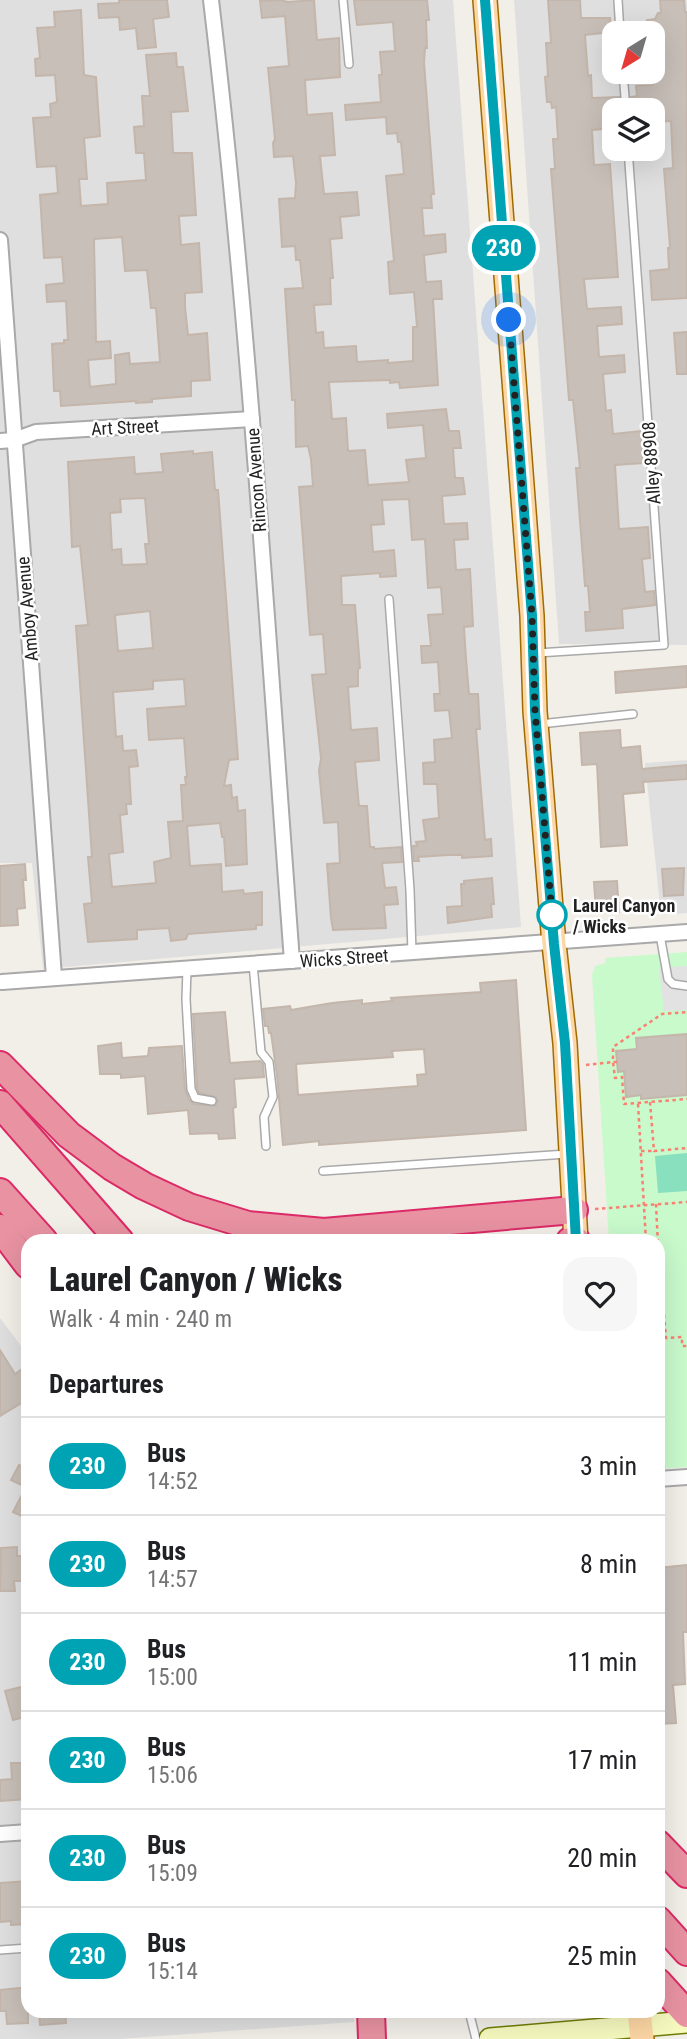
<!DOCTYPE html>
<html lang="en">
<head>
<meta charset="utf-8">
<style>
  body { margin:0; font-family:"Roboto Condensed",sans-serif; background:#f6f6f6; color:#202124; height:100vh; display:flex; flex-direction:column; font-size:26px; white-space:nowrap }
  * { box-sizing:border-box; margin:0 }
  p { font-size:23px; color:#757577 }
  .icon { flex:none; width:38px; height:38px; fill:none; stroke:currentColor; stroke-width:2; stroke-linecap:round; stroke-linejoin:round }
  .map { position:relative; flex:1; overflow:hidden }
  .panel { position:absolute; left:21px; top:1234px; width:644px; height:784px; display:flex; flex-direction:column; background:#fff; border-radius:21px; box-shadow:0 7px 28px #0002 }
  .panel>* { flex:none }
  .badge { padding:0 14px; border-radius:23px; font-size:24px; line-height:46px }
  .needle { width:46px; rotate:217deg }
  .controls { position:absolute; left:602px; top:21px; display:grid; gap:14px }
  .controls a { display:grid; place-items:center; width:63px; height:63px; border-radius:14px; background:#fff; box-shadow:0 7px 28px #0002; font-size:35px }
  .you { position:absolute; width:35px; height:35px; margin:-18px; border:5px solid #fff; border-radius:50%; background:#1a73e8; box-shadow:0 0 0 10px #1a73e833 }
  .map>.badge { position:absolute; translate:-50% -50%; box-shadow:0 0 0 4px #fff }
  h2 { padding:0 28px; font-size:26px; line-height:63px }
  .round { display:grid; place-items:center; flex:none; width:74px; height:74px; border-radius:21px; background:#f6f6f6 }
  .summary { display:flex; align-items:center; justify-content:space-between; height:119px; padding:0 28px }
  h1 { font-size:33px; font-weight:800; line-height:52px }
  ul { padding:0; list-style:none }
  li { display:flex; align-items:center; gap:21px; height:98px; padding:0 28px; border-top:2px solid #e0e0e0 }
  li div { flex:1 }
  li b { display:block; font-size:26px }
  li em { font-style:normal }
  li .badge { min-width:77px; font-weight:700; text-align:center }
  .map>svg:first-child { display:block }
  .residential { fill:#e0dfdf; fill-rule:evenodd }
  .park { fill:#c8facc }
  .pitch { fill:#88e0be }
  .parking { fill:#e2e2e2 }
  .building { fill:#c7bfb8; stroke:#c4b6ab; stroke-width:2; fill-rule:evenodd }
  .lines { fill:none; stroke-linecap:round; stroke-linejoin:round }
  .lane-casing { stroke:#a9a9a9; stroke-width:10 }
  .street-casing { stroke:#a9a9a9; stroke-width:18 }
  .secondary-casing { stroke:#707d05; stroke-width:24 }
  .primary-casing { stroke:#a06b00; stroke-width:26 }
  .highway-casing { stroke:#dc2a67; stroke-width:30 }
  .path { stroke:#fa8072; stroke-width:2.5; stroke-dasharray:3.5 3.5; stroke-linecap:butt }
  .lane { stroke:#fff; stroke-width:7 }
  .street { stroke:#fff; stroke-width:14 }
  .secondary { stroke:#f7fabf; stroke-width:21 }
  .primary { stroke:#fcd6a4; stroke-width:23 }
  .highway { stroke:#e892a2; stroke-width:26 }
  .line-casing { stroke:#fff; stroke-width:16 }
  .line { stroke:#00a3b4; stroke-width:10 }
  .walk { stroke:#222; stroke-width:7; stroke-dasharray:0 12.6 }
  .stop-dot { fill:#fff; stroke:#00a3b4; stroke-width:3.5 }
  .labels { text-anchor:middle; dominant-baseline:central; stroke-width:5; stroke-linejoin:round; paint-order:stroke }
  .street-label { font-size:18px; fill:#222; stroke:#fff }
  .stop-label { font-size:18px; font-weight:bold; fill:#222; stroke:#fff; text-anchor:start }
</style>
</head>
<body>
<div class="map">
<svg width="687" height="2039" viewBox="0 0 687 2039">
  <rect width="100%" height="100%" fill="#f2efe9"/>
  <g class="residential">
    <polygon points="0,0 453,0 521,927 43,969 32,863 0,863"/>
    <path d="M514 0H687V645L559 644ZM614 33H653V72H614ZM614 110H653V149H614Z"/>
    <polygon points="687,760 687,913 661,915 645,763"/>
    <polygon points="0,1318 28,1355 28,2011 353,2011 354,2022 119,2039 0,2039"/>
  </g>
  <polygon class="park" points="687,952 687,1467 658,1469 658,1241 609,1241 592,975 595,966 605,963 605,958"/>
  <polygon class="pitch" points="687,1153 687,1191 658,1193 655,1156"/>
  <polygon class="parking" points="687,966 687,1010 664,1011 659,968"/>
  <g class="building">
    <polygon points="119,0 167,0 169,17 153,19 156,47 138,49 136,28 120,30 119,17 99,18 98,4 119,3"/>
    <polygon points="280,0 288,2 314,0 317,40 339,38 340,77 305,80 307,115 332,113 335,155 320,156 324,194 357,192 359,215 340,217 342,238 330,239 333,278 330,278 331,304 314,305 316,333 323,332 324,348 356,346 357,362 388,360 388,363 413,361 413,327 417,327 414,292 390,294 388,262 394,261 386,176 404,174 401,142 398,142 397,133 387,134 386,117 346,120 345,105 381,102 379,75 382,75 380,52 395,51 393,22 357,25 354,0 427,0 429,20 426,20 427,48 425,48 424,62 434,194 431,194 432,208 422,208 424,236 445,234 446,252 424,255 426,282 441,281 442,299 433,299 438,385 400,388 399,382 390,383 390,380 329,382 332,419 346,418 348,451 365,450 368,485 409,482 406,460 426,458 423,425 388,428 387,414 446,409 449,431 459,431 461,448 453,448 455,478 463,478 465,494 442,496 444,524 467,523 468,539 454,540 456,570 470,569 473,626 464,627 466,659 469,694 478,694 480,729 476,729 485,840 491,839 492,856 462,858 462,855 448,855 418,857 419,861 414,861 413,846 417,846 416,842 426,841 423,820 439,818 437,784 424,784 423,763 435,762 434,740 452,738 449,710 435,711 434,694 440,694 438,662 422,663 421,646 431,646 428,615 443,614 441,587 428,588 425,539 412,540 409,499 382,500 384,524 371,525 373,552 394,550 396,576 380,577 380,573 341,576 342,605 355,605 360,668 358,669 358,686 348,687 351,730 377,728 378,743 379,760 355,762 359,806 367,806 370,847 374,847 374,849 401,847 402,862 382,863 385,888 396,887 398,904 384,905 386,928 333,930 331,918 327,864 340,863 338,822 324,823 319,770 321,759 312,675 326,674 325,661 323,634 310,635 299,487 313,486 311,459 308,446 296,447 295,400 292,400 285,289 303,288 300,260 296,260 295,246 282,247 279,199 295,198 296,183 293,156 274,157 273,143 275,139 268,68 289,66 286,29 285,16 262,18 260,1"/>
    <polygon points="548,0 580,0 581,18 610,18 611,32 585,35 588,76 591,75 592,98 619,97 620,110 614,110 614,128 592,130 594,165 610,164 618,277 584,279 587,309 621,307 622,324 597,326 599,357 624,355 625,372 603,374 606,411 611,410 613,434 641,431 643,463 615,465 619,529 648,527 650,558 642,559 645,592 654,591 655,605 622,609 623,628 586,631 585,612 590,612 588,586 585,586 576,468 580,468 573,400 569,400 551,169 555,169 553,139 558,139 556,107 552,108 551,102 547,102 545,77 548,76 546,43 551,43"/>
    <polygon points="660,0 684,0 685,12 687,12 687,298 652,300 650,271 669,269 668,248 670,248 664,169 673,168 671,121 656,122 656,114 653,114 653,110 632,110 631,97 637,96 636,86 653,85 653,33 648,33 647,20 655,19 658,13 661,13"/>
    <path d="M81 10 84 75 96 77 100 136 84 138 87 179H79L81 206 108 204 107 183 146 180 144 153H136L134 127 144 126 142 96H150L146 55 176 53 177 67H183L188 111 171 112 173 153H192L196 215 179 216 181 245 199 243 202 292 185 293V307L188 335 207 333 210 380 191 381V396L152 399V402L136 403V401L61 406 60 391H54L52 344 64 343V340H68L66 301 47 302 46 285 64 283 62 257 44 258 40 195 58 193 56 166 37 167 33 118 51 117 50 104 57 102 55 75 36 76 35 59 40 58 37 28 55 27 54 12ZM122 237 125 271 147 270 151 308H156L160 362 130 364 129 353 115 355 116 384 90 387 88 360 111 358 110 341 96 342 94 239Z"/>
    <polygon points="687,332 687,374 677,374 674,333"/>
    <path d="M193 451V454L212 452 215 490H218L238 759 229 760 224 786 231 785 232 798 237 797 238 811 245 810 247 864 226 866 224 837H222L220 823 187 826 190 866 221 864 222 892 243 890 244 894 262 892V925H256V929L188 934 186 939 171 941 169 928 137 930V939L88 942 84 904 92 903 88 857H92L76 626 88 625 80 546 72 547 68 462 134 457 135 474 163 472 161 454ZM145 498 149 544H145L147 564 122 565 121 549 112 550 110 513 121 512 120 499ZM150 611 153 648 118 651 115 615ZM184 679 186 706 147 709 149 740 184 738 187 777H185L186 785H181L183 821 168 822 171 858 154 862 156 883 112 887 109 854 123 852 120 815 127 814 126 804H131L129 767 138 766 136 750 123 751 122 736 116 737 113 692 153 689V681Z"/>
    <polygon points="687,666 687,687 616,693 615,672"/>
    <polygon points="620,730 621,748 640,746 642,769 687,765 687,779 643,782 644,792 623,794 627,845 601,847 597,764 582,765 580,733"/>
    <polygon points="25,864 26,880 23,880 25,908 17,909 18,925 0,926 0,866"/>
    <polygon points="684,868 683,895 664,896 662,869"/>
    <polygon points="492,878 494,904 491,904 492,917 448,923 447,907 462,906 461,884 464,884 464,881"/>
    <polygon points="617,881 619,912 600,913 596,910 594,882"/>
    <path d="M516 980 526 1130 319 1145V1141L283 1145 277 1075 271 1033H269L268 1026H265L263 1009 290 1006 291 1010 332 1003 362 1000V1004L392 1001 391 998 481 992 480 983ZM424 1049 426 1074 417 1075 418 1086 298 1095 296 1064 393 1057 392 1051Z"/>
    <polygon points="225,1012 230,1063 260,1061 263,1064 264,1077 234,1079 236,1107 233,1108 235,1138 219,1139 218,1133 190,1134 188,1110 148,1114 145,1076 121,1078 121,1074 100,1074 98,1046 121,1043 122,1058 148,1056 149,1048 182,1046 185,1089 189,1100 194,1104 215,1106 218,1101 216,1097 199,1093 197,1088 193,1014"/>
    <polygon points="687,1034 687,1095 641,1099 641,1095 626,1097 624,1071 618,1072 616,1051 637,1049 636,1038"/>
    <polygon points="0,1350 15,1374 28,1365 28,1384 23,1387 28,1394 28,1399 0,1416"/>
    <polygon points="19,1465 28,1469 28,1519 13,1512 26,1487 11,1480"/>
    <polygon points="17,1547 17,1556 28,1556 28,1581 14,1581 15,1591 0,1591 1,1548"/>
    <polygon points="687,1565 687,1632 683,1632 685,1684 673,1685 676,1723 658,1724 658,1568"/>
    <polygon points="21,1687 28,1687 28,1716 13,1720 5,1691"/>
    <polygon points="11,1763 28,1763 28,1799 0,1801 0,1780 12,1779"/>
    <polygon points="27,1881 28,1924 11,1925 11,1921 0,1922 0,1883"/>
    <polygon points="28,1987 28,2023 7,2024 6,2011 0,2011 0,1990"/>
    <polygon points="39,2011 65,2011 66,2023 40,2025"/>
  </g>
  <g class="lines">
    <defs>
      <g id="lane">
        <polyline points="343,0 349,64"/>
        <polyline points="618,0 620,33"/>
        <polyline points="623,72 626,110"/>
        <polyline points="389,599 410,890 412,953"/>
        <polyline points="537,653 664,645 628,149"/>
        <polyline points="540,724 633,714"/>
        <polyline points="660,935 668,979 673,984 687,986"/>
        <polyline points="253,964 261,1052 269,1062 273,1097 264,1117 266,1146"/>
        <polyline points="187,969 186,999 191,1089 195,1098 212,1101"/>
        <polyline points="323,1171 567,1154"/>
        <polyline points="0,1950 28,1948"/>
        <polyline points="469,2011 476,2039"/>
      </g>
      <g id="street">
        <path d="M211 0C249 319 268 641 292 961"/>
        <polyline points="0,240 54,977"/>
        <polyline points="0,441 14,440 36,432 252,419"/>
        <polyline points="2,982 687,932"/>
        <polyline points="658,1479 687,1477"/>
        <polyline points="0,1834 28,1832"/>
      </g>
      <polyline id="secondary" points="490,2039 687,2022"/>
      <g id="primary">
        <polyline points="485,0 532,616 535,711 554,944 565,1043 576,1241"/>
        <polyline points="639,2011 642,2039"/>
      </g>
      <g id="highway">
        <polyline points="0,1065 69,1135 112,1167 144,1186 189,1207 248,1225 324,1232 574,1210"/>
        <polyline points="0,1104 120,1241"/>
        <polyline points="0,1192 44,1241"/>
        <polyline points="0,1228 28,1265"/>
        <polyline points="570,1241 576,1240"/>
        <polyline points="658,1844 687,1874"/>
        <polyline points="658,1920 687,1952"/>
        <polyline points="658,1982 687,2014"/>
        <polyline points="371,2011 372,2039"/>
      </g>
    </defs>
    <use href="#lane" class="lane-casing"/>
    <use href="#street" class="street-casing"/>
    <use href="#secondary" class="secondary-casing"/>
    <use href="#primary" class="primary-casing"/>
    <use href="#highway" class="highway-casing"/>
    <g class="path">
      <polyline points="617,1062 613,1062 613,1047 662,1014 687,1012"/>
      <polyline points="586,1065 613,1062 615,1078 622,1077 624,1104 687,1099"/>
      <polyline points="650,1102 654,1151 687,1148"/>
      <polyline points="638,1104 646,1241"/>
      <polyline points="641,1151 654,1151"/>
      <polyline points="656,1204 658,1245"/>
      <polyline points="595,1209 687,1202"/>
      <polyline points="658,1291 662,1291 666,1338 682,1337 682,1346 687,1346"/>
    </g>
    <use href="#lane" class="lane"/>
    <use href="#street" class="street"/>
    <use href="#secondary" class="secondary"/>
    <use href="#primary" class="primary"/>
    <use href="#highway" class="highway"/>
  </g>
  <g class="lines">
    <defs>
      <polyline id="line" points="485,0 532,616 535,711 554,944 565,1043 576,1241"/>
    </defs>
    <use href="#line" class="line-casing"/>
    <use href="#line" class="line"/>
    <polyline class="walk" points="509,320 532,616 535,711 552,915"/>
  </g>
  <circle class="stop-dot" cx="552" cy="915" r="14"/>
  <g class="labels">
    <g class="street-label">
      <text transform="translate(125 427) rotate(-3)">Art Street</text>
      <text transform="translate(651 463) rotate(-94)">Alley 88908</text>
      <text transform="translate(256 480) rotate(-94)">Rincon Avenue</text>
      <text transform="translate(27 609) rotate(-95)">Amboy Avenue</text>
      <text transform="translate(344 958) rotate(-4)">Wicks Street</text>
    </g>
    <g class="stop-label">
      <text x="573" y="905">Laurel Canyon<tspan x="573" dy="21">/ Wicks</tspan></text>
    </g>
  </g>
</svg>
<div class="controls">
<a><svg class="needle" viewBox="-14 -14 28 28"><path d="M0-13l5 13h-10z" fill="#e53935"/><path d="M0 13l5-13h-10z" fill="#757577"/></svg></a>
<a><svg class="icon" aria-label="layers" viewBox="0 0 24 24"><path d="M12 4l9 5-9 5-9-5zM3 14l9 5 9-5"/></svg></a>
</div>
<div class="you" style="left:509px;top:320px"></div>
<b class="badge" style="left:504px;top:248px;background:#00a3b4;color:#fff">230</b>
<section class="panel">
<div class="summary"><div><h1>Laurel Canyon / Wicks</h1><p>Walk · 4 min · 240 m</p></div><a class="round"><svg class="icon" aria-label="heart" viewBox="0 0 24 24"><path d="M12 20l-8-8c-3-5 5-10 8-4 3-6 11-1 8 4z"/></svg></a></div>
<h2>Departures</h2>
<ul>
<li><span class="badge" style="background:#00a3b4;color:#fff">230</span><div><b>Bus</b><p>14:52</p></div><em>3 min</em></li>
<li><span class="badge" style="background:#00a3b4;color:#fff">230</span><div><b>Bus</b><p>14:57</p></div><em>8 min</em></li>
<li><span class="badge" style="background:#00a3b4;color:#fff">230</span><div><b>Bus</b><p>15:00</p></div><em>11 min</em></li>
<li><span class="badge" style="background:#00a3b4;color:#fff">230</span><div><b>Bus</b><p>15:06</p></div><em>17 min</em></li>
<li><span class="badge" style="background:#00a3b4;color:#fff">230</span><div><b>Bus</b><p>15:09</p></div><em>20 min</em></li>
<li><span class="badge" style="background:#00a3b4;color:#fff">230</span><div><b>Bus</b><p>15:14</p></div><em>25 min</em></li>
</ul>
</section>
</div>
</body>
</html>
